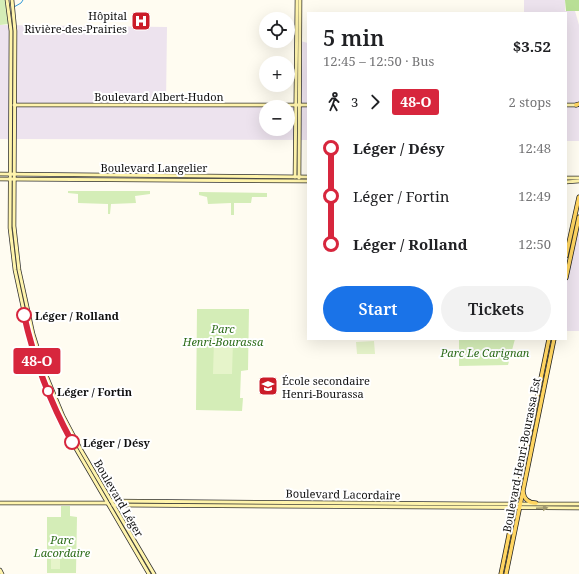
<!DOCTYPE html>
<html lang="en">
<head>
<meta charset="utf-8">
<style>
  body { margin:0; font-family:"Noto Serif",serif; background:#f2f2f2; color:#202124; height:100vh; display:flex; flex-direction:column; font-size:15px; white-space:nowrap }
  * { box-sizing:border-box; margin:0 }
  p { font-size:13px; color:#757577 }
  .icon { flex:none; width:22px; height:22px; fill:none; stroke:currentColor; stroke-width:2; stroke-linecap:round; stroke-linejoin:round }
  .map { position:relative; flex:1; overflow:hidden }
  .panel { position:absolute; left:307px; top:12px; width:260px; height:328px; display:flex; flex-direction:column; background:#fff; border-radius:0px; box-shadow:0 4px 16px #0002 }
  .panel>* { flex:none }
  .badge { padding:0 8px; border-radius:3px; font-size:14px; line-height:26px }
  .buttons { position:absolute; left:259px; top:12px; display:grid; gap:8px }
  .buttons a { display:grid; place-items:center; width:36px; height:36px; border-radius:50%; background:#fff; box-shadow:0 4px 16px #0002; font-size:20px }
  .map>.badge { position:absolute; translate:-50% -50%; box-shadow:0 0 0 2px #fff }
  .legs { display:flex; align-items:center; gap:6px; height:44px; padding:0 16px; font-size:13px }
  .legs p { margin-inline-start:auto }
  .summary { display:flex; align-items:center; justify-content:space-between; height:68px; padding:0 16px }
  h1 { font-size:22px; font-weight:600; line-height:30px }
  .primary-button { display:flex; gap:8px; margin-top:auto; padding:8px 16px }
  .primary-button a { flex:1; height:46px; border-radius:24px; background:#1a73e8; color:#fff; font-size:16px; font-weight:600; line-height:46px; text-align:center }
  .primary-button a+a { background:#f2f2f2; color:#202124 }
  ul { padding:0 16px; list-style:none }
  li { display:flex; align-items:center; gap:14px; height:48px; font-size:15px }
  li i { display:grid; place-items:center; width:6px; height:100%; margin:0 5px; background:currentColor }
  li i::after { content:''; width:10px; height:10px; margin:-5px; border:3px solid; border-radius:50%; background:#fff }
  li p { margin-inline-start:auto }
  li:first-child i { background:linear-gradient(#0000 50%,currentColor 0) }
  li:last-child i { background:linear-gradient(currentColor 50%,#0000 0) }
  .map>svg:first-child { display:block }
  .industrial { fill:#ede3ee; fill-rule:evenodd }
  .green { fill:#d4edb7 }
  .forest { fill:#b8df95 }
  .pitch { fill:#e6f4ca }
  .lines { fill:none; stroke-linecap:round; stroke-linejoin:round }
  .stream { stroke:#3399d7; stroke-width:1 }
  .secondary-casing { stroke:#313131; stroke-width:4.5 }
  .primary-casing { stroke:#202020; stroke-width:5 }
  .secondary { stroke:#fff4ac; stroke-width:3 }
  .primary { stroke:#ffd561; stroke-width:3.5 }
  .oneway { fill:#9f986d }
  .line-1-casing { stroke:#fff; stroke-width:9 }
  .line-1 { stroke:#d7263d; stroke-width:6 }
  .stop-1-dot { fill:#fff; stroke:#d7263d; stroke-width:2 }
  .labels { text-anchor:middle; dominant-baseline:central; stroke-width:4; stroke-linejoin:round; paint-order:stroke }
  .poi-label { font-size:11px; fill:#0f0f0f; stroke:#fff; text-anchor:end }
  .street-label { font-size:11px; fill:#0f0f0f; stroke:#fff }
  .stop-label { font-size:11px; font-weight:bold; fill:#0f0f0f; stroke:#fff; text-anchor:start }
  .park-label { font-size:11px; font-style:italic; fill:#2d6d1a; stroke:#fff }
</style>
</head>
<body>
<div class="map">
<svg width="579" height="574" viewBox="0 0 579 574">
  <rect width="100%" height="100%" fill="#fffcf1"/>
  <g class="industrial">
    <polygon points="524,0 565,0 565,11 575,11 579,25 579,141 566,141 566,13 524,13"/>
    <path d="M0 25 167 27 166 104 299 105 300 41 308 43V140L16 139 14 141H10L7 139H0ZM266 107H288V129H266Z"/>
    <polygon points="579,219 579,331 566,331 566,279"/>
  </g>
  <g class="green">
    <polygon points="0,0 5,0 9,24 0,25"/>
    <polygon points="68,191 150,191 150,194 135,196 136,203 111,204 110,214 108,214 108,204 78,203 78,194 68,193"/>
    <polygon points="199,192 267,193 267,197 252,197 251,203 234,203 234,215 231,215 231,203 208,204 207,197 199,195"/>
    <polygon points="197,309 249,309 248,370 241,371 240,398 243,398 242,411 196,410"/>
    <polygon points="459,339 515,339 508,365 459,366"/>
    <polygon points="61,506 70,506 70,516 77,517 76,573 47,573 47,517 61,517"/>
  </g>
  <polygon class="forest" points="565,0 579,0 579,11 566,11"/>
  <g class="pitch">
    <polygon points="214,341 233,341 232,374 213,374"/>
    <polygon points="374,341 375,354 357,354 356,342"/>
    <rect x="51" y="553" width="9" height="16"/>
  </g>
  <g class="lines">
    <polyline class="stream" points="14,7 21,3 23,0"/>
    <defs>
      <g id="secondary">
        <polyline points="7,0 11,31 10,228 15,270 29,335 49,395 68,435 149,574"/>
        <polyline points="12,0 15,31 14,226 19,270 33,334 46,375 63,416 81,450 154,574"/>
        <polyline points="14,105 308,105"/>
        <polyline points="566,105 577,105"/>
        <polyline points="0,174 308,177"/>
        <polyline points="295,177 297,0"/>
        <polyline points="299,178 300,0"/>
        <polyline points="566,178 579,178"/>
        <polyline points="0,179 308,181"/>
        <polyline points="566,182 579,181"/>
        <polyline points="111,501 486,504 579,504"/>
        <polyline points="0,503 107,503"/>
        <polyline points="113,505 579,508"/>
        <polyline points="0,570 2,574"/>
      </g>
      <g id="primary">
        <polyline points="576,105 579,104"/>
        <polyline points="566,256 579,197"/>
        <polyline points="566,278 579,217"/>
        <path d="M523 492C524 499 529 503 536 503"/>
        <polyline points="501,574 549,339"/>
        <polyline points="506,574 554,339"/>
      </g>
    </defs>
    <use href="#secondary" class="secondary-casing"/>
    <use href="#primary" class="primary-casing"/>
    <use href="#secondary" class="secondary"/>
    <use href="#primary" class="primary"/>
  </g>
  <defs><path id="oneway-solid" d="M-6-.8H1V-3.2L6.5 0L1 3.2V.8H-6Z"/></defs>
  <use class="oneway" href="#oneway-solid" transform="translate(542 508) rotate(-2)"/>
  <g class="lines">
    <defs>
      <path id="line-1" d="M24 315C34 360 50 402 72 442"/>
    </defs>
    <use href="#line-1" class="line-1-casing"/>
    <use href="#line-1" class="line-1"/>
  </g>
  <defs>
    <symbol id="hospital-square" viewBox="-11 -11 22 22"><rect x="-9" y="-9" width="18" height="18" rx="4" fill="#cb1c28" stroke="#fff"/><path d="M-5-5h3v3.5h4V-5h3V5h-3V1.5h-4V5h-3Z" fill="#fff"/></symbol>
    <symbol id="school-square" viewBox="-11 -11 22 22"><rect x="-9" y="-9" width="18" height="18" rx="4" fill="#cb1c28" stroke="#fff"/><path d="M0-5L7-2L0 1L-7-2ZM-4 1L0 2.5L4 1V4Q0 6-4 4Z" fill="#fff"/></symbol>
  </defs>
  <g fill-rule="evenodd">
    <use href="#hospital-square" x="130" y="10" width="22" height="22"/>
    <use href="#school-square" x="257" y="375" width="22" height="22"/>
  </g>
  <g class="stop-1-dot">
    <circle cx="24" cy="315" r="7"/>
    <circle cx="48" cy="391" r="5"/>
    <circle cx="72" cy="442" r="7"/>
  </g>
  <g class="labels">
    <g class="poi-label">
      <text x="127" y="15">Hôpital<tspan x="127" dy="13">Rivière-des-Prairies</tspan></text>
      <text x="282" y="380" text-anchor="start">École secondaire<tspan x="282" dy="13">Henri-Bourassa</tspan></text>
    </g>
    <g class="street-label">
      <text x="159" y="96">Boulevard Albert-Hudon</text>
      <text x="154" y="167">Boulevard Langelier</text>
      <text transform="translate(521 455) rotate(-79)">Boulevard Henri-Bourassa Est</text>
      <text transform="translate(343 494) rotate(1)">Boulevard Lacordaire</text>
      <text transform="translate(119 498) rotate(60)">Boulevard Léger</text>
    </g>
    <g class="stop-label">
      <text x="35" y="315">Léger / Rolland</text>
      <text x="57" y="391">Léger / Fortin</text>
      <text x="83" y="442">Léger / Désy</text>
    </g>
    <g class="park-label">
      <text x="223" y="328">Parc<tspan x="223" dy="13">Henri-Bourassa</tspan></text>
      <text x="485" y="352">Parc Le Carignan</text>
      <text x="62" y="539">Parc<tspan x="62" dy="13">Lacordaire</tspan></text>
    </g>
  </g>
</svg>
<div class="buttons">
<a><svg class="icon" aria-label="locate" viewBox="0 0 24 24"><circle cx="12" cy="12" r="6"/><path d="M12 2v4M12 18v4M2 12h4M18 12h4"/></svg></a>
<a>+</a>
<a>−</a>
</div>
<b class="badge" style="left:37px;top:361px;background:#d7263d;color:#fff">48-O</b>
<section class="panel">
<div class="summary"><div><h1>5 min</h1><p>12:45 – 12:50 · Bus</p></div><b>$3.52</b></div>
<div class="legs"><svg class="icon" aria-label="walk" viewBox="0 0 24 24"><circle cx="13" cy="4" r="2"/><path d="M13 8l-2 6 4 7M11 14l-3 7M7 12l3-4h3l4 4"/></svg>3<svg class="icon" aria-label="forward" viewBox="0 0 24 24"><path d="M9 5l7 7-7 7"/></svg><b class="badge" style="background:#d7263d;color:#fff">48-O</b><p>2 stops</p></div>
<ul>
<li><i style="color:#d7263d"></i><b>Léger / Désy</b><p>12:48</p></li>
<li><i style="color:#d7263d"></i><span>Léger / Fortin</span><p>12:49</p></li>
<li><i style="color:#d7263d"></i><b>Léger / Rolland</b><p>12:50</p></li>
</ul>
<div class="primary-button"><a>Start</a><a>Tickets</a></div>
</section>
</div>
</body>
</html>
